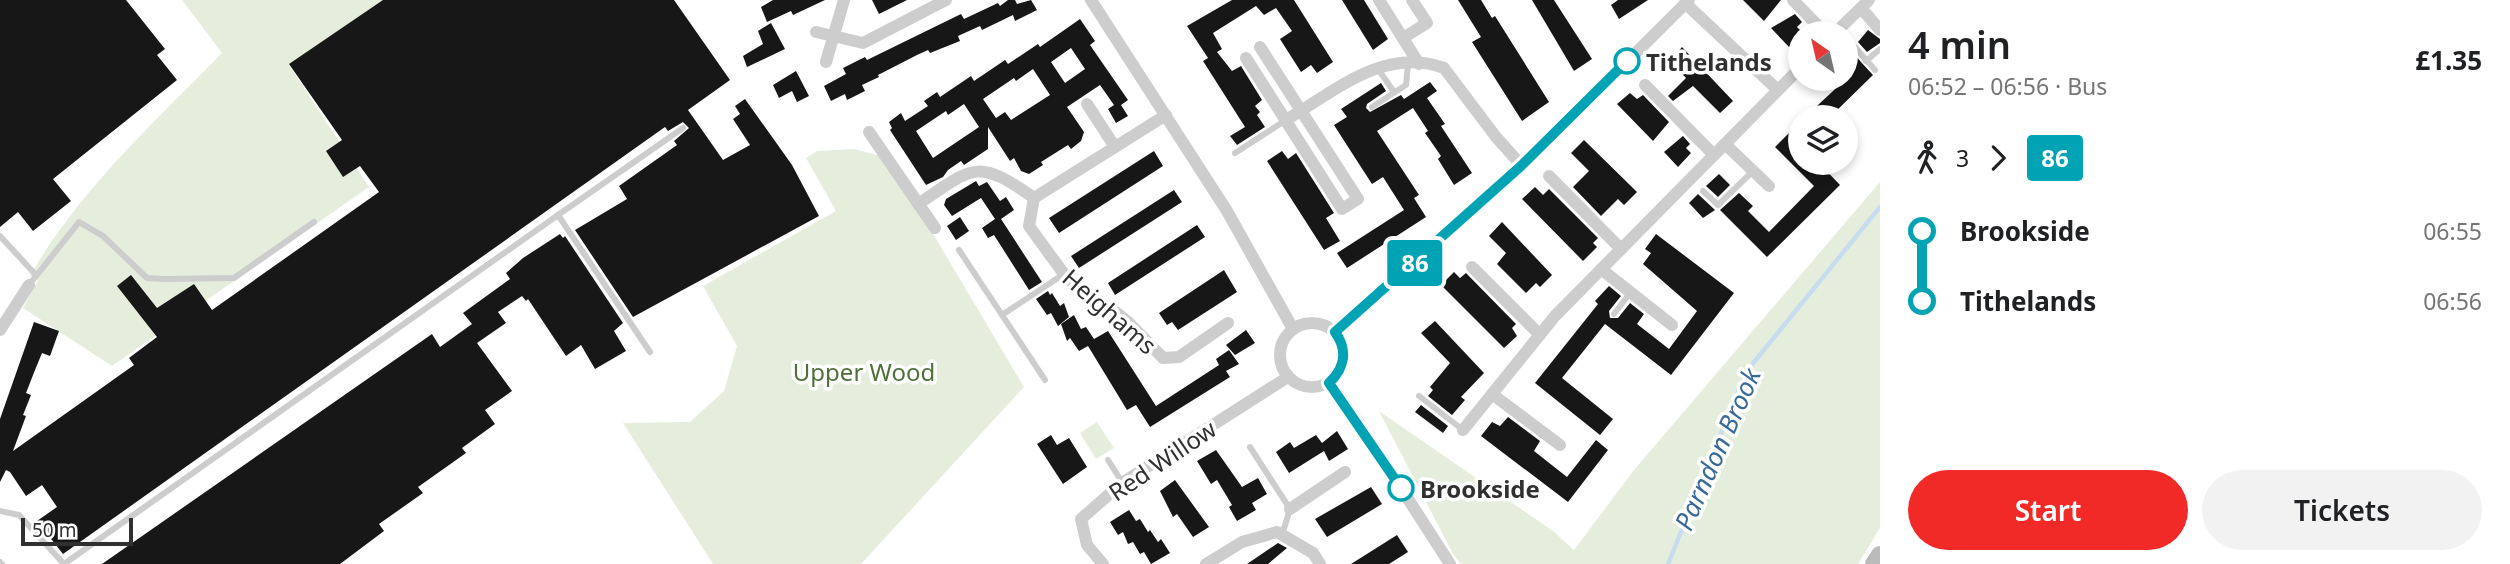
<!DOCTYPE html>
<html lang="en">
<head>
<meta charset="utf-8">
<style>
  body { margin:0; font-family:"Noto Sans",sans-serif; background:#f2f2f2; color:#202124; height:100vh; display:flex; flex-direction:column; font-size:26px; white-space:nowrap }
  * { box-sizing:border-box; margin:0 }
  p { font-size:23px; color:#757577 }
  .icon { flex:none; width:38px; height:38px; fill:none; stroke:currentColor; stroke-width:2; stroke-linecap:round; stroke-linejoin:round }
  .map { position:relative; flex:1; overflow:hidden }
  .details { display:flex; flex-direction:column; background:#fff; width:630px }
  .details>* { flex:none }
  .badge { padding:0 14px; border-radius:5px; font-size:24px; line-height:46px }
  .needle { width:46px; rotate:326deg }
  .tools { position:absolute; left:1788px; top:21px; display:grid; gap:14px }
  .tools a { display:grid; place-items:center; width:70px; height:70px; border-radius:50%; background:#fff; box-shadow:0 4px 10px #0003; font-size:35px }
  .scale { position:absolute; left:21px; bottom:18px; width:112px; box-sizing:border-box; padding-left:7px; border:4px solid #303030; border-top:0; font-size:19px; line-height:24px; white-space:nowrap; color:#303030; -webkit-text-stroke:5px #fff; paint-order:stroke }
  .map>.badge { position:absolute; translate:-50% -50%; box-shadow:0 0 0 4px #fff }
  .legs { display:flex; align-items:center; gap:10px; height:77px; padding:0 28px; font-size:23px }
  .legs p { margin-inline-start:auto }
  .summary { display:flex; align-items:center; justify-content:space-between; height:119px; padding:0 28px }
  h1 { font-size:38px; font-weight:600; line-height:52px }
  .button { display:flex; gap:14px; margin-top:auto; padding:14px 28px }
  .button a { flex:1; height:80px; border-radius:42px; background:#f22a27; color:#fff; font-size:28px; font-weight:600; line-height:80px; text-align:center }
  .button a+a { background:#f2f2f2; color:#202124 }
  ul { padding:0 28px; list-style:none }
  li { display:flex; align-items:center; gap:24px; height:70px; font-size:26px }
  li i { display:grid; place-items:center; width:10px; height:100%; margin:0 9px; background:currentColor }
  li i::after { content:''; width:18px; height:18px; margin:-9px; border:5px solid; border-radius:50%; background:#fff }
  li p { margin-inline-start:auto }
  li:first-child i { background:linear-gradient(#0000 50%,currentColor 0) }
  li:last-child i { background:linear-gradient(currentColor 50%,#0000 0) }
  main { display:flex; flex:1; min-height:0 }
  .map>svg:first-child { display:block }
  .green { fill:#e5eedd }
  .lines { fill:none; stroke-linecap:round; stroke-linejoin:round }
  .stream { stroke:#c8dcef; stroke-width:4.5 }
  .building { fill:#171717; fill-rule:evenodd }
  .lane { stroke:#cdcdcd; stroke-width:6 }
  .street { stroke:#cdcdcd; stroke-width:12 }
  .secondary { stroke:#bababa; stroke-width:18 }
  .line-1-casing { stroke:#fff; stroke-width:16 }
  .line-1 { stroke:#00a3b4; stroke-width:10 }
  .stop-1-dot { fill:#fff; stroke:#00a3b4; stroke-width:3.5 }
  .labels { text-anchor:middle; dominant-baseline:central; stroke-width:7; stroke-linejoin:round; paint-order:stroke }
  .stop-label { font-size:24px; font-weight:bold; fill:#303030; stroke:#fff; text-anchor:start }
  .street-label { font-size:24px; fill:#303030; stroke:#fff }
  .park-label { font-size:24px; fill:#4e7039; stroke:#fff }
  .water-label { font-size:26px; font-style:italic; fill:#376a99; stroke:#fff }
</style>
</head>
<body>
<main>
<div class="map">
<svg width="1880" height="564" viewBox="0 0 1880 564">
  <rect width="100%" height="100%" fill="#fff"/>
  <g class="green">
    <path d="M182 0H397L289 65 369 187 112 366 23 308 38 280 30 276C79 190 153 124 222 53Z"/>
    <polygon points="854,149 888,158 1024,387 861,564 713,564 623,423 690,422 724,391 737,346 703,286 836,211 806,158 817,151"/>
    <polygon points="1880,182 1880,528 1858,564 1461,564 1453,554 1379,411 1553,531 1574,550 1634,470"/>
    <polygon points="1097,422 1114,448 1096,459 1080,433"/>
  </g>
  <g class="lines">
    <polyline class="stream" points="1668,564 1746,372 1880,207"/>
  </g>
  <g class="building">
    <polygon points="0,0 126,0 165,49 157,55 177,80 53,179 71,201 33,231 18,212 0,227"/>
    <polygon points="383,0 674,0 730,80 688,110 723,160 750,145 733,119 740,114 735,106 745,99 792,165 819,216 633,317 575,230 627,199 619,186 677,145 674,141 689,128 683,122 668,131 665,127 63,554 37,521 57,507 42,485 26,496 10,472 6,470 0,482 0,419 34,322 59,331 50,356 42,353 35,370 26,393 31,395 23,415 26,416 13,451 134,365 129,358 157,337 117,286 131,275 157,308 194,284 212,310 379,192 360,166 343,177 326,151 342,140 289,64"/>
    <polygon points="773,0 825,0 793,15 791,11 767,22 761,7"/>
    <polygon points="872,0 907,0 879,14"/>
    <polygon points="1008,0 1015,0 1017,4 1031,0 1037,10 1015,21 1013,15 982,30 980,26 958,36 960,41 930,53 928,50 917,55 878,75 879,77 862,85 865,91 847,100 845,94 831,101 824,86 846,74 843,68 865,57 867,60 961,14 964,19 998,3 1000,6"/>
    <polygon points="1232,0 1294,0 1333,62 1317,73 1311,65 1301,72 1280,39 1292,31 1276,8 1264,15 1256,6 1213,33 1222,49 1217,52 1232,71 1241,66 1262,100 1255,106 1260,112 1257,115 1265,127 1237,145 1230,136 1245,127 1203,61 1208,58 1187,26"/>
    <polygon points="1342,0 1364,0 1388,39 1373,50"/>
    <polygon points="1458,0 1481,0 1492,18 1495,16 1549,102 1522,121 1472,42 1481,37"/>
    <polygon points="1532,0 1554,0 1592,59 1574,71"/>
    <polygon points="1618,0 1648,0 1619,19 1611,5"/>
    <polygon points="1743,0 1781,0 1764,21"/>
    <polygon points="1795,14 1802,22 1797,27 1803,33 1789,47 1771,28"/>
    <path d="M1080 19 1095 41 1090 45 1128 100 1121 105 1128 116 1116 123 1108 109 1114 105 1100 85 1067 107 1084 132 1081 141 1071 149 1068 145 1041 162 1043 165 1029 174 1021 171 1014 158 1010 161 988 127V149L964 165 961 161 948 170 943 177 926 185 890 130 892 128 889 122 901 113 905 121 928 106 924 101 937 92 940 97 971 76 974 81 1005 60 1008 64 1038 44 1040 47ZM1071 48 1085 69 1065 83 1051 62ZM1033 69 1050 95 1011 120 1005 112 996 118 983 99 1014 78 1016 81ZM964 104 979 127 933 158 916 131 946 111 948 115Z"/>
    <polygon points="771,23 785,49 747,67 743,56 763,44 758,31"/>
    <polygon points="1868,30 1880,39 1880,43 1867,52 1858,42"/>
    <polygon points="1682,47 1733,101 1720,113 1693,86 1673,101 1668,96 1686,78 1670,61"/>
    <polygon points="1849,49 1873,75 1830,117 1805,117 1846,79 1854,68 1846,61 1846,52"/>
    <polygon points="796,71 809,96 797,102 792,91 779,98 773,85"/>
    <polygon points="1430,82 1437,91 1427,98 1445,124 1441,126 1472,173 1454,185 1438,159 1441,156 1425,133 1428,131 1413,108 1377,131 1419,195 1414,198 1426,217 1347,268 1337,253 1404,210 1383,177 1372,184 1350,150 1334,125 1347,117 1341,109 1381,83 1386,91 1367,104 1366,108 1370,112 1401,95 1404,99"/>
    <polygon points="1630,93 1637,99 1643,95 1669,122 1653,141 1617,104"/>
    <polygon points="1801,121 1801,163 1819,163 1840,185 1767,257 1720,210 1739,193 1753,206 1748,211 1769,232 1814,186 1775,147"/>
    <polygon points="1683,136 1690,144 1686,148 1691,153 1678,167 1664,152"/>
    <polygon points="1584,140 1637,192 1624,205 1618,199 1601,216 1573,187 1589,171 1571,153"/>
    <polygon points="1154,151 1163,166 1059,233 1049,218"/>
    <polygon points="1282,151 1288,159 1296,153 1334,213 1326,218 1340,241 1324,250 1267,161"/>
    <polygon points="1719,174 1730,185 1718,197 1706,186"/>
    <polygon points="976,181 979,186 987,182 1000,201 1006,197 1014,210 1001,219 1042,282 1029,290 994,235 988,238 982,228 995,219 981,198 952,216 944,205 946,199"/>
    <polygon points="1535,187 1543,195 1549,189 1598,238 1593,243 1597,247 1583,261 1522,199"/>
    <polygon points="1174,190 1182,202 1079,268 1071,256"/>
    <polygon points="1698,194 1715,210 1703,218 1689,203"/>
    <polygon points="960,217 969,231 956,240 947,226"/>
    <polygon points="1502,222 1552,275 1540,287 1536,283 1526,293 1497,264 1506,253 1489,236"/>
    <polygon points="1197,225 1205,237 1115,295 1108,283"/>
    <polygon points="560,234 563,238 565,236 623,323 614,331 626,351 595,369 581,345 566,356 528,299 526,301 522,296 498,312 506,323 477,343 512,391 485,410 495,424 462,448 466,453 418,487 423,493 379,524 384,531 340,564 102,564 432,334 440,347 472,324 463,313 510,279 506,273 523,258"/>
    <polygon points="1656,234 1734,293 1671,375 1605,324 1562,378 1613,419 1600,435 1535,383 1598,304 1595,301 1609,286 1621,296 1609,311 1610,318 1618,318 1630,303 1644,314 1637,324 1669,349 1697,311 1643,264 1651,253 1645,249"/>
    <polygon points="1224,270 1237,292 1178,330 1172,322 1167,325 1159,313"/>
    <polygon points="1454,272 1460,278 1466,273 1516,324 1512,328 1517,336 1504,348 1441,285"/>
    <polygon points="1048,291 1050,295 1052,293 1060,306 1064,303 1069,317 1058,326 1051,313 1047,315 1036,299"/>
    <polygon points="1074,315 1081,329 1086,327 1094,339 1108,331 1156,406 1219,365 1216,359 1229,350 1239,364 1226,371 1230,377 1150,427 1136,405 1127,410 1088,346 1079,351 1070,338 1067,341 1061,324"/>
    <polygon points="1435,321 1484,373 1461,397 1465,400 1452,415 1428,396 1433,390 1430,387 1450,363 1421,333"/>
    <polygon points="1246,330 1255,343 1235,355 1226,345"/>
    <polygon points="1421,405 1448,426 1443,433 1415,412"/>
    <polygon points="1508,417 1540,441 1534,451 1567,477 1596,440 1608,450 1568,502 1481,436 1492,422 1500,426"/>
    <polygon points="1337,431 1348,449 1329,461 1324,451 1289,473 1276,452 1290,442 1294,448 1316,435 1322,443"/>
    <polygon points="1051,435 1057,445 1069,438 1087,467 1063,484 1037,444"/>
    <polygon points="1216,450 1242,487 1258,478 1267,494 1252,503 1256,510 1237,521 1229,507 1232,505 1217,480 1211,484 1197,461"/>
    <polygon points="1175,480 1209,527 1193,537 1177,514 1173,517 1160,491"/>
    <polygon points="1371,487 1382,504 1327,537 1315,519"/>
    <polygon points="1129,510 1136,521 1140,519 1148,532 1150,530 1158,542 1161,539 1170,553 1151,564 1144,552 1140,554 1133,542 1128,544 1123,532 1118,535 1110,522"/>
    <polygon points="1397,535 1408,552 1389,564 1351,564"/>
    <polygon points="1278,543 1287,548 1268,564 1247,564"/>
  </g>
  <g class="lines">
    <g class="lane">
      <polyline points="1853,45 1875,70"/>
      <polyline points="1866,61 1880,49"/>
      <polyline points="1378,69 1394,92"/>
      <polyline points="1372,107 1406,85 1408,64"/>
      <polyline points="1235,153 1286,120"/>
      <polyline points="1703,191 1718,205 1753,171"/>
      <polyline points="558,215 683,128"/>
      <polyline points="0,236 35,274"/>
      <polyline points="959,250 1045,380"/>
      <polyline points="29,285 79,222 103,236 147,278 164,279 234,278 314,222"/>
      <polyline points="1614,314 1630,293"/>
      <polyline points="1002,315 1064,274"/>
      <polyline points="1419,396 1463,430"/>
      <polyline points="1250,447 1290,509 1282,535"/>
      <polyline points="1108,460 1122,482"/>
      <polyline points="0,511 19,515 64,564"/>
      <polyline points="0,562 2,564"/>
      <polyline points="64,564 558,215 650,352"/>
    </g>
    <g class="street">
      <polyline points="1091,0 1227,211 1293,329"/>
      <polyline points="1379,0 1419,64"/>
      <polyline points="1793,0 1825,33"/>
      <polyline points="1685,3 1778,90"/>
      <polyline points="1861,8 1880,30"/>
      <polyline points="816,32 863,43 946,0"/>
      <polyline points="1835,33 1869,0"/>
      <polyline points="1403,38 1427,23 1412,0"/>
      <polyline points="1246,58 1342,209 1358,199 1260,47"/>
      <polyline points="826,62 844,0"/>
      <polyline points="1645,85 1714,155"/>
      <polyline points="1087,104 1115,147"/>
      <path d="M1286 120C1334 92 1384 46 1444 68L1496 137 1522 166"/>
      <polyline points="869,132 935,228"/>
      <polyline points="1725,144 1769,186"/>
      <polyline points="1549,176 1621,249"/>
      <polyline points="1034,198 1029,226 1064,274 1084,294 1112,309 1129,323 1163,358 1179,357 1228,323"/>
      <path d="M918 204C974 167 976 157 1034 198L1166 115"/>
      <polyline points="1472,267 1540,335"/>
      <polyline points="1601,269 1672,325"/>
      <circle cx="1312" cy="355" r="32"/>
      <polyline points="0,330 29,285"/>
      <polyline points="1334,332 1522,166 1689,0"/>
      <polyline points="1329,383 1357,420 1450,564"/>
      <polyline points="1492,394 1560,445"/>
      <polyline points="1463,430 1555,316 1801,67"/>
      <polyline points="1290,509 1345,472"/>
      <polyline points="1103,564 1087,545 1081,519 1122,483 1288,377"/>
      <polyline points="1206,564 1242,542 1277,532 1313,553 1320,564"/>
    </g>
    <polyline class="secondary" points="1874,564 1880,555"/>
  </g>
  <g class="lines">
    <defs>
      <path id="line-1" d="M1401 488 1329 383C1345 368 1348 350 1335 332L1521 166 1627 61"/>
    </defs>
    <use href="#line-1" class="line-1-casing"/>
    <use href="#line-1" class="line-1"/>
  </g>
  <g class="stop-1-dot">
    <circle cx="1627" cy="61" r="12"/>
    <circle cx="1401" cy="488" r="12"/>
  </g>
  <g class="labels">
    <g class="stop-label">
      <text x="1646" y="61">Tithelands</text>
      <text x="1420" y="488">Brookside</text>
    </g>
    <g class="street-label">
      <text transform="translate(1110 311) rotate(41)">Heighams</text>
      <text transform="translate(1162 460) rotate(-34)">Red Willow</text>
    </g>
    <g class="park-label">
      <text x="864" y="371">Upper Wood</text>
    </g>
    <g class="water-label">
      <text transform="translate(1717 449) rotate(-66)">Parndon Brook</text>
    </g>
  </g>
</svg>
<div class="tools">
<a><svg class="needle" viewBox="-14 -14 28 28"><path d="M0-13l5 13h-10z" fill="#e53935"/><path d="M0 13l5-13h-10z" fill="#757577"/></svg></a>
<a><svg class="icon" aria-label="layers" viewBox="0 0 24 24"><path d="M12 4l9 5-9 5-9-5zM3 14l9 5 9-5"/></svg></a>
</div>
<div class="scale">50 m</div>
<b class="badge" style="left:1415px;top:263px;background:#00a3b4;color:#fff">86</b>
</div>
<section class="details">
<div class="summary"><div><h1>4 min</h1><p>06:52 – 06:56 · Bus</p></div><b>£1.35</b></div>
<div class="legs"><svg class="icon" aria-label="walk" viewBox="0 0 24 24"><circle cx="13" cy="4" r="2"/><path d="M13 8l-2 6 4 7M11 14l-3 7M7 12l3-4h3l4 4"/></svg>3<svg class="icon" aria-label="forward" viewBox="0 0 24 24"><path d="M9 5l7 7-7 7"/></svg><b class="badge" style="background:#00a3b4;color:#fff">86</b></div>
<ul>
<li><i style="color:#00a3b4"></i><b>Brookside</b><p>06:55</p></li>
<li><i style="color:#00a3b4"></i><b>Tithelands</b><p>06:56</p></li>
</ul>
<div class="button"><a>Start</a><a>Tickets</a></div>
</section>
</main>
</body>
</html>
